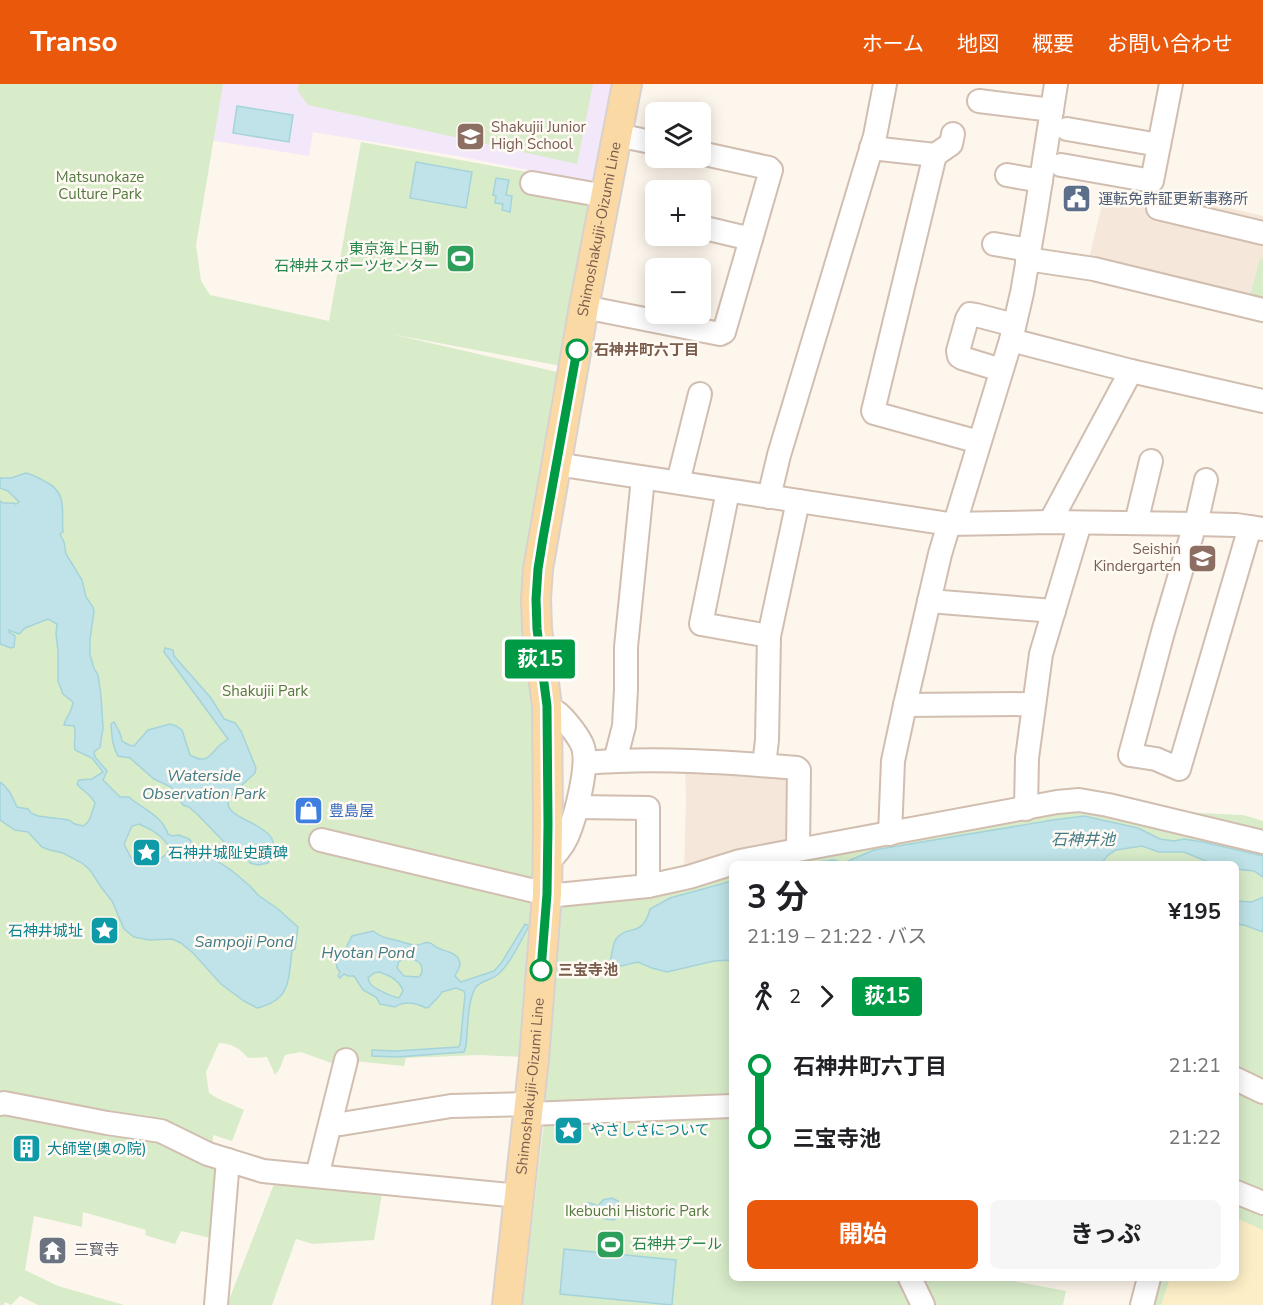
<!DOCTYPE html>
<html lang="ja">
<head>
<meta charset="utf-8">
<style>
  body { margin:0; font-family:"Nunito Sans","Noto Sans JP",sans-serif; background:#f6f6f6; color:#202124; height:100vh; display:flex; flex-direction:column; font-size:22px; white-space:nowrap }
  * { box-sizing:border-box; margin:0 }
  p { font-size:20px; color:#757577 }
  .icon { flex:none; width:33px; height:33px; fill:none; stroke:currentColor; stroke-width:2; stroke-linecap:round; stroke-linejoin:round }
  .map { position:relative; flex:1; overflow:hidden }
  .side { position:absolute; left:729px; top:777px; width:510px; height:420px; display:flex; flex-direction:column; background:#fff; border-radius:9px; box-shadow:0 3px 15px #0003 }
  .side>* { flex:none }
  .badge { padding:0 12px; border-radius:4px; font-size:21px; line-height:39px }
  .buttons { position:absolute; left:645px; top:18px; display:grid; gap:12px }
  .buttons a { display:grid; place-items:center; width:66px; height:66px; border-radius:9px; background:#fff; box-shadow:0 3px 15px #0003; font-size:30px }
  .map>.badge { position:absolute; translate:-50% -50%; box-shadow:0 0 0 3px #fff }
  .legs { display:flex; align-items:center; gap:9px; height:66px; padding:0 18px; font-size:20px }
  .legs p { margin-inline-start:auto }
  .headline { display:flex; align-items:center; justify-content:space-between; height:102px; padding:0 18px }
  h1 { font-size:33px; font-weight:700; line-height:45px }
  .primary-button { display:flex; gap:12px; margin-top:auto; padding:12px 18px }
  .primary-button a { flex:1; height:69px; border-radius:9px; background:#ea580c; color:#fff; font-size:24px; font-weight:700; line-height:69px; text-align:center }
  .primary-button a+a { background:#f6f6f6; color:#202124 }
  ul { padding:0 18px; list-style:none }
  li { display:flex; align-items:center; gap:21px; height:72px; font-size:22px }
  li i { display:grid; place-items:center; width:9px; height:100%; margin:0 8px; background:currentColor }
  li i::after { content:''; width:15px; height:15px; margin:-8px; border:4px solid; border-radius:50%; background:#fff }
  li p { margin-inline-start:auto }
  li:first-child i { background:linear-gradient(#0000 50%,currentColor 0) }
  li:last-child i { background:linear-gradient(currentColor 50%,#0000 0) }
  header { display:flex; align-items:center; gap:36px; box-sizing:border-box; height:84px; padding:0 30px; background:#ea580c; color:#fff }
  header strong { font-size:28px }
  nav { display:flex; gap:33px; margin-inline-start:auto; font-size:21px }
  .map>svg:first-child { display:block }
  .residential { fill:#f5e8da }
  .education { fill:#f3e8fa }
  .green { fill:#d8ecc9 }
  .sand { fill:#fcefc7 }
  .water { fill:#bfe3e8; stroke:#a5d3da; stroke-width:1.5; fill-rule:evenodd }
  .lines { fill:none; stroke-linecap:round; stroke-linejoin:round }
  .minor-casing { stroke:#d1beb0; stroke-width:26 }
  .major-casing { stroke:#dad1cd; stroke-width:32 }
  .minor { stroke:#fff; stroke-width:22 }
  .major { stroke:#fbd9a5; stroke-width:28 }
  .line-1-casing { stroke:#fff; stroke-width:14 }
  .line-1 { stroke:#094; stroke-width:9 }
  .stop-1-dot { fill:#fff; stroke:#094; stroke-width:3 }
  .labels { text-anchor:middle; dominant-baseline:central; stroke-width:5; stroke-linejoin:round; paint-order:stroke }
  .education-label { font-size:15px; fill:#785e54; stroke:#fffaf3; text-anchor:start }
  .park-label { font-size:15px; fill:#537a41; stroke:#fffaf3 }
  .service-label { font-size:15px; fill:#4e5e75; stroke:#fffaf3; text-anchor:start }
  .street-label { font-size:15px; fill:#7a5c4d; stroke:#fffaf3 }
  .leisure-label { font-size:15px; fill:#27864d; stroke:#fffaf3; text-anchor:end }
  .stop-label { font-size:15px; font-weight:bold; fill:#7a5c4d; stroke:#fffaf3; text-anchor:start }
  .shop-label { font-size:15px; fill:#366cbe; stroke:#fffaf3; text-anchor:start }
  .culture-label { font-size:15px; fill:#0d838f; stroke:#fffaf3; text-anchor:start }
  .worship-label { font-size:15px; fill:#5b616d; stroke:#fffaf3; text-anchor:start }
  .water-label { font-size:16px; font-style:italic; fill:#437c86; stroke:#fffaf3 }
</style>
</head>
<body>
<header>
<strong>Transo</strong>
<nav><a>ホーム</a><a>地図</a><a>概要</a><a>お問い合わせ</a></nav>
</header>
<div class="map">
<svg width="1263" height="1221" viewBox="0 0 1263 1221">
  <rect width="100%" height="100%" fill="#fdf6ec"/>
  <g class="residential">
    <polygon points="1158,107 1263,132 1263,175 1260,174 1248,218 1088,178 1104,113 1154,125"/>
    <polygon points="685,681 791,689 794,756 684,787 686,714"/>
  </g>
  <polygon class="education" points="218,0 612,0 593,99 457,72 313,48 309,72 209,56"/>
  <g class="green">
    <path d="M0 0H223L196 161 201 197 210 211 329 237 361 58 593 100 561 282 391 250 557 288 551 320 553 322 528 458 522 521 534 627V662L532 768 534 812 522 973 479 971 406 974 404 982 354 977 334 980 301 968 285 971 280 984 275 991 267 973 248 974C239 964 233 960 219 959L206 988 209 1009 217 1014 244 1026 232 1057 213 1051V1063L220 1082 215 1155 181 1147 175 1160 145 1151 146 1146 83 1128 82 1143 34 1132 25 1186 58 1202 124 1221H38L20 1212 11 1221 5 1218 4 1221H0Z"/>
    <polygon points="299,0 593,0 577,80 308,21 297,6"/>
    <polygon points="1260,174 1263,175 1263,221 1248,218"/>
    <polygon points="1079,722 1263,764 1263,1221 1135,1221 1141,1194 1236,1194 1236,780 742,780"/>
    <polygon points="1178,728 1243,731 1263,737 1263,751"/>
    <polygon points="732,783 732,1019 542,1019 559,822"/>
    <polygon points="732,1028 732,1194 905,1194 918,1221 522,1221 544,1039"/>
    <polygon points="274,1100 382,1110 374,1156 313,1160 296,1155 272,1221 227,1221"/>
    <polygon points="915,1194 1002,1194 1003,1195 1066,1207 1063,1221 927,1221"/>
  </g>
  <polygon class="sand" points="1236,1134 1263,1146 1263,1221 1161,1221 1170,1194 1236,1194"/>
  <g class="water">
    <polygon points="237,22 293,31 289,58 233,49"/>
    <polygon points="416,78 472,88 466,124 410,114"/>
    <polygon points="496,94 509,96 506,111 512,112 510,128 502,126 503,120 495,119 496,112 493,111"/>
    <path d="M26 389C35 391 40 395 48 399 68 411 61 428 63 448L60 450 64 458 66 470 82 496 86 513 93 523 94 528 90 555V571L94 584 98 591 101 612 103 644 100 663 94 668 95 673 107 687 103 696 120 713H129C142 725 162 731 168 750L172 752 179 751 189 755 196 763 231 786 250 802 258 811 278 825 298 843 295 865 292 867C288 897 291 916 257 924L244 917 221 900 193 869 181 859 172 855 149 856 134 853 124 845 112 817 101 803 90 786 82 779 63 769 50 766 42 763 28 748 15 746 0 736V698C9 704 13 714 17 723L28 725 31 729 38 732 69 736 75 740 83 742 87 739 90 735 95 719C89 708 83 708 77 700L79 696 92 695 103 688 92 674 75 666C73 658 77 649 74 642L64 641C66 632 72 629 73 618L63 610 58 597V567L56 550 57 540 48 535 25 544 19 550 9 546V548L15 552 14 563 11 564 0 560V417C5 422 11 417 16 420L19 418 8 407 0 404V394H11ZM139 740C152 746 159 749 168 761V768C154 784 147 774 131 774L124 760 132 742Z"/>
    <path d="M165 564 173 566 174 572 211 614 224 635 235 639 241 647 256 684 255 689C250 694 232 709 229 715 219 740 295 737 268 779L258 781 250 779 245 770 240 766 229 763 198 731 189 723 183 721 171 703 154 695 130 674 118 672C112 661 112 653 111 640L114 638 120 649 122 657 129 661 134 662 148 646 170 640 176 642 182 646 190 671C208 681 209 671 220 661 222 659 226 657 228 655L164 568Z"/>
    <polygon points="1084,732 1138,744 1160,755 1174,757 1184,755 1203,758 1263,772 1263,793 1254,787 1236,785 1236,780 1213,780 1184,768 1159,768 1142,762 1116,766 1108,771 1101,780 800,780 834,776 840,778 846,778 874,766 1053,736"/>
    <path d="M732 797V876L714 877 667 888 652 884 638 878 621 882 610 879C612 872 612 861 616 855 629 839 642 855 650 825L670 814Z"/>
    <polygon points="1263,813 1263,848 1244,841 1236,840 1236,817 1252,818"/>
    <path d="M525 840 529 842C521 856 509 883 496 892 490 896 481 897 476 903 467 916 468 947 466 962L464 968 397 973 372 972V966L396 967 458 963 460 961 465 911 464 907 456 904 442 908C439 914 433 917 429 923L426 924C416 919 404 917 395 923L380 920 376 913 363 906 354 892H348L344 890 340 894 338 892 340 888C335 883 336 879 338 873L342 872 352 852 373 847C384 855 388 854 399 857 406 859 410 861 417 861 422 861 425 857 430 859 433 860 435 863 438 864 446 868 459 868 460 880 460 884 457 888 455 892L461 898 494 887 502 878ZM407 875C408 875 414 876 415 876 423 879 424 888 419 893L404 892 397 884 399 877ZM379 888C389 891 400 897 403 907L399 914C394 913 373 905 370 899 369 898 369 896 368 894L374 889Z"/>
    <path d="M612 1114 618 1117 621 1126 619 1131 614 1136 605 1135 598 1129 591 1134H585L581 1130V1123C587 1115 591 1120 598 1122L603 1116Z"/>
    <polygon points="564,1165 676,1176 672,1221 560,1210"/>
  </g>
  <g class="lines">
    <defs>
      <g id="minor">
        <polyline points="979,17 1052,26"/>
        <polyline points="1067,45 1159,61"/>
        <polyline points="617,51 656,59"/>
        <polyline points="871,64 935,71 873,327 874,329 979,358"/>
        <polyline points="935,71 951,60 953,50"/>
        <polyline points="1061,81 1152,97 1171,0"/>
        <polyline points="1007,91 1041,97"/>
        <polyline points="532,99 605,112"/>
        <polyline points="1158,124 1263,149"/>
        <polyline points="709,145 751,155"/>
        <polyline points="994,160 1029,166"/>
        <polyline points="1027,175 1094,185 1263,226"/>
        <polyline points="584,223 720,250 724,248 771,86 769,84 700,69"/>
        <polyline points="1011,256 1131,287 1263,317"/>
        <polyline points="1001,286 962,274 959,272 958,267 967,235 970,230 976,231 1014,241"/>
        <polyline points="556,380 949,440 1050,438 1196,440 1236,441 1263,445"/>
        <polyline points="678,398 700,310"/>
        <polyline points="728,407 701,540 769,552"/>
        <polyline points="769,413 779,371 875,52 885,0"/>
        <polyline points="1050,438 1131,287"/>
        <polyline points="955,439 1011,256 1022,209 1036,128 1056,0"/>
        <polyline points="1136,439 1151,377"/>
        <polyline points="1195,440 1163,548 1130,671 1156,675 1179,685 1250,443"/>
        <polyline points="1196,440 1206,396"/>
        <polyline points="929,517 1054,527"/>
        <polyline points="905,621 1034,620"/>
        <path d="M547 622C551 625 555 627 559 630 566 636 580 654 583 663 589 682 575 735 567 753 562 764 555 771 547 779"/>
        <polyline points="615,677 624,642 626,605 626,563 643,394"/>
        <path d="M585 679C656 673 726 678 797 684L799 686 798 766"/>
        <polyline points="764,681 767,656 769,552 798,417"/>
        <polyline points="577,723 648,724 648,802"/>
        <polyline points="1026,725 1027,674 1041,570 1080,439"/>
        <polyline points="890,750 893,677 905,621 940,470 949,440"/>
        <polyline points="321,756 547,810 557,811 648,802 689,793 740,777 798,766 1057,718 1079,716 1108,721 1263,758"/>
        <polyline points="1236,995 1263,1008"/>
        <polyline points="0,1020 4,1019 107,1039 161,1047 208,1070 263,1087 519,1112"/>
        <polyline points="529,1030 732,1022"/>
        <polyline points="331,1039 341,1040 451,1022 530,1020"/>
        <polyline points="317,1092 346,976"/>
        <polyline points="1236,1108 1263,1119"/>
        <polyline points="910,1194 923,1221"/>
        <polyline points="216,1221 228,1076"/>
        <polyline points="1142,1221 1149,1194"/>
      </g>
      <g id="major">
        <path id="s1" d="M507 1221 534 975 547 810 548 740 547 622 537 545 536 515 538 485 584 223 627 0"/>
      </g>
    </defs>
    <use href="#minor" class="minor-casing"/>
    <use href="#major" class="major-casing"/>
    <use href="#minor" class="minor"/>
    <use href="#major" class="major"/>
  </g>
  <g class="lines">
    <defs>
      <polyline id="line-1" points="541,886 547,810 548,740 547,622 537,545 536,515 538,485 543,454 577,266"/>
    </defs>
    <use href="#line-1" class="line-1-casing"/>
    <use href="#line-1" class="line-1"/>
  </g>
  <defs>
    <symbol id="school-square" viewBox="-11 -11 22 22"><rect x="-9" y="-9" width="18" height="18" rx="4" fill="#8d6e63" stroke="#fffaf3"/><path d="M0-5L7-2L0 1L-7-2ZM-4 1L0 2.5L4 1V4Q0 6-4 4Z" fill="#fff"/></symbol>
    <symbol id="civic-square" viewBox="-11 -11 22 22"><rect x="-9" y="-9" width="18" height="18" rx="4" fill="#5c6f8a" stroke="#fffaf3"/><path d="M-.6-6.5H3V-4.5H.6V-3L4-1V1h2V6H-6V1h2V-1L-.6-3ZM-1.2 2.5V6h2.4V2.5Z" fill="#fff"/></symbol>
    <symbol id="stadium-square" viewBox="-11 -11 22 22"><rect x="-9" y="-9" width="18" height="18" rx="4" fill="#2e9e5b" stroke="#fffaf3"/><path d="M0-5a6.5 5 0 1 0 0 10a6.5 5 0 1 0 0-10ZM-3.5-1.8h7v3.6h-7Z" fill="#fff"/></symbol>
    <symbol id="shop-square" viewBox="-11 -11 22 22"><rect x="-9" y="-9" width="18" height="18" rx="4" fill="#3f7fe0" stroke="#fffaf3"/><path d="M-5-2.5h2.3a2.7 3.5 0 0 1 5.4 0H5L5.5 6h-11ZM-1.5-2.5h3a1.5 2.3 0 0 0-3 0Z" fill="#fff"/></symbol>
    <symbol id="sight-square" viewBox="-11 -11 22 22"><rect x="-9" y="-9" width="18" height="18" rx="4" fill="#0f9aa8" stroke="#fffaf3"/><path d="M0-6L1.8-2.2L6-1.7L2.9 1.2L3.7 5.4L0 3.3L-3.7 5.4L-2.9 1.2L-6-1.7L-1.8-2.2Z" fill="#fff"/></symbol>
    <symbol id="building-square" viewBox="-11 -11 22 22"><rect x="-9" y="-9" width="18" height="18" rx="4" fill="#0f9aa8" stroke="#fffaf3"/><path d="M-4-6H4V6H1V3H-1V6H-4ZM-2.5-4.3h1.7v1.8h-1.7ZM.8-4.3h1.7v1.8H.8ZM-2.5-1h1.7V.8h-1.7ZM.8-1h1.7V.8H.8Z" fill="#fff"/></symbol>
    <symbol id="temple-square" viewBox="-11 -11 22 22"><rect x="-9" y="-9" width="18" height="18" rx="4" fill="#6b7280" stroke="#fffaf3"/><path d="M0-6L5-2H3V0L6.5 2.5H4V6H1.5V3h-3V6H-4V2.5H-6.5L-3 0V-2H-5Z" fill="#fff"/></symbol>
  </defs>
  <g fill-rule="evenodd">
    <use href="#school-square" x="454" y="36" width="33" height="33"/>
    <use href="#civic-square" x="1060" y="98" width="33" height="33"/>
    <use href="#stadium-square" x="444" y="158" width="33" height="33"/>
    <use href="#school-square" x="1186" y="458" width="33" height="33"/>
    <use href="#shop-square" x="292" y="710" width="33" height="33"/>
    <use href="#sight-square" x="130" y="752" width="33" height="33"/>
    <use href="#sight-square" x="88" y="830" width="33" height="33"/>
    <use href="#sight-square" x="552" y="1030" width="33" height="33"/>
    <use href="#building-square" x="10" y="1048" width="33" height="33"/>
    <use href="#stadium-square" x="594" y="1144" width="33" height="33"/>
    <use href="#temple-square" x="36" y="1150" width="33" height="33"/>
  </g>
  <g class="stop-1-dot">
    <circle cx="577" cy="266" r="10"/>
    <circle cx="541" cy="886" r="10"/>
  </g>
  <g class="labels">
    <g class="education-label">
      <text x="491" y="43">Shakujii Junior<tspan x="491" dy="17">High School</tspan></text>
      <text x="1181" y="465" text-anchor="end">Seishin<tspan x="1181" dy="17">Kindergarten</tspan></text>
    </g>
    <g class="park-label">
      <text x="100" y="93">Matsunokaze<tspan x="100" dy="17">Culture Park</tspan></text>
      <text x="265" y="607">Shakujii Park</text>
      <text x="637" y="1127">Ikebuchi Historic Park</text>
    </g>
    <g class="service-label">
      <text x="1098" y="115">運転免許証更新事務所</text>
    </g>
    <g class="street-label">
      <text stroke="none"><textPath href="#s1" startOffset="1084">Shimoshakujii-Oizumi Line</textPath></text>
      <text stroke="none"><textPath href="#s1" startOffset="220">Shimoshakujii-Oizumi Line</textPath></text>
    </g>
    <g class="leisure-label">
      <text x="439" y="165">東京海上日動<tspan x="439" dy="17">石神井スポーツセンター</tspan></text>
      <text x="632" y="1160" text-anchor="start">石神井プール</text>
    </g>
    <g class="stop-label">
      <text x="594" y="266">石神井町六丁目</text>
      <text x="558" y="886">三宝寺池</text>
    </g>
    <g class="shop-label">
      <text x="329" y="727">豊島屋</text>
    </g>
    <g class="culture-label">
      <text x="168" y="769">石神井城阯史蹟碑</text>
      <text x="83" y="847" text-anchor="end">石神井城址</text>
      <text x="590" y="1046">やさしさについて</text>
      <text x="47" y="1065">大師堂(奥の院)</text>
    </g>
    <g class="worship-label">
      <text x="74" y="1166">三寳寺</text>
    </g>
    <g class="water-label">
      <text x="204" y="692">Waterside<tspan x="204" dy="18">Observation Park</tspan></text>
      <text x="1083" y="756">石神井池</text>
      <text x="244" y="858">Sampoji Pond</text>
      <text x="368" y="869">Hyotan Pond</text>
    </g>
  </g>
</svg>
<div class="buttons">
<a><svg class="icon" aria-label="layers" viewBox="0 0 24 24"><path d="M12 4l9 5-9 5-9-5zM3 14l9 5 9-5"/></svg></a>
<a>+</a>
<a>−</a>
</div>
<b class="badge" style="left:540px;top:575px;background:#094;color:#fff">荻15</b>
<section class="side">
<div class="headline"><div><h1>3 分</h1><p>21:19 – 21:22 · バス</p></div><b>¥195</b></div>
<div class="legs"><svg class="icon" aria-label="walk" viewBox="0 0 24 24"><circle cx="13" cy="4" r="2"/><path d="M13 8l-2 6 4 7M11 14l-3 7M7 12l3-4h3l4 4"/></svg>2<svg class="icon" aria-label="forward" viewBox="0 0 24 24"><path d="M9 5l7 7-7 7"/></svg><b class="badge" style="background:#094;color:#fff">荻15</b></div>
<ul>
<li><i style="color:#094"></i><b>石神井町六丁目</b><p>21:21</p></li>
<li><i style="color:#094"></i><b>三宝寺池</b><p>21:22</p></li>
</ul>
<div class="primary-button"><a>開始</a><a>きっぷ</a></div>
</section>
</div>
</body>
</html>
